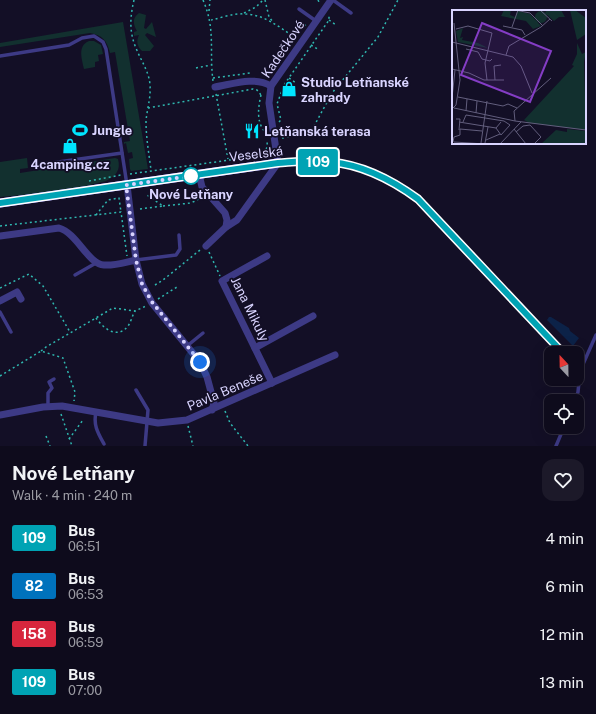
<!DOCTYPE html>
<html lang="en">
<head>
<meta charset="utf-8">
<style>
  body { margin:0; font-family:"Public Sans",sans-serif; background:#1c1929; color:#f1f3f6; height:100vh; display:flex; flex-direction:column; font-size:15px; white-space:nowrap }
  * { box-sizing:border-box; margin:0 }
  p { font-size:13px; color:#9b9ba3 }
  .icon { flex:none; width:22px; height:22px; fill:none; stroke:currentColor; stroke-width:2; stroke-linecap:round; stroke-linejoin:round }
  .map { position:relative; height:446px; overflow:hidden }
  .drawer { display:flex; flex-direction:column; background:#0e0b1c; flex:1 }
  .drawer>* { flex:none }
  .badge { padding:0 8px; border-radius:3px; font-size:14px; line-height:26px }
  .needle { width:26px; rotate:338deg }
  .tools { position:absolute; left:544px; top:346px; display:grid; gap:8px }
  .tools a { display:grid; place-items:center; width:40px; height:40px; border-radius:8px; background:#0e0b1c; box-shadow:0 4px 16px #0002,0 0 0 1px #2e2b3b; font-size:20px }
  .you { position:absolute; width:20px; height:20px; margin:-10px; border:3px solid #fff; border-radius:50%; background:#1a73e8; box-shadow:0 0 0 6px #1a73e833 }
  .map>.badge { position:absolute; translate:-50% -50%; box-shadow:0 0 0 2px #fff }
  .round { display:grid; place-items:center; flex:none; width:42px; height:42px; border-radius:12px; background:#1c1929 }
  .head { display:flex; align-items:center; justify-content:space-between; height:68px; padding:0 12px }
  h1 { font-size:19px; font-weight:700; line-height:30px }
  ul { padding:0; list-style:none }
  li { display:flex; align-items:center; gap:12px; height:48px; padding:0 12px }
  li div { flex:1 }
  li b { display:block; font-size:15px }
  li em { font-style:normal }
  li .badge { min-width:44px; font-weight:700; text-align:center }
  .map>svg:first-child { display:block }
  .green { fill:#12302f }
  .water { fill:#0c2248 }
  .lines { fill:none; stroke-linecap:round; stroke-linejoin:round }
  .path { stroke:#2fb8b0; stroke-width:1.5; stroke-dasharray:2 3; stroke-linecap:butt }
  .lane { stroke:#3d3a85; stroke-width:3.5 }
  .street { stroke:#3d3a85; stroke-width:7 }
  .secondary { stroke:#6f6bff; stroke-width:9 }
  .line-casing { stroke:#fff; stroke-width:9 }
  .line { stroke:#00a3b4; stroke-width:6 }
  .walk { stroke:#d9d4ff; stroke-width:4; stroke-dasharray:0 7.2 }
  .stop-dot { fill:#fff; stroke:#00a3b4; stroke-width:2 }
  .labels { text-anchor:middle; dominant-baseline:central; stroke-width:3.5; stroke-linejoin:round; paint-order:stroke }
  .street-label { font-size:13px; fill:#d9d4ff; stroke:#130f26 }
  .poi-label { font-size:13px; font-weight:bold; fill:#d9d4ff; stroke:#130f26; text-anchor:start }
  .stop-label { font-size:13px; font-weight:bold; fill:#d9d4ff; stroke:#130f26 }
  .inset-road { fill:none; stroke:#625e7d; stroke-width:1 }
  .view { fill:#843dc5; fill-opacity:0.15; stroke:#843dc5; stroke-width:2 }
  .inset-edge { fill:none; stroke:#d9d4ff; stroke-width:2 }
</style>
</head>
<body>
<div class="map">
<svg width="596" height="446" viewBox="0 0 596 446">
  <rect width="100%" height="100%" fill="#130f26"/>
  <g class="green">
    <path d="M139 13 146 15 144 28 146 29 152 22 156 37 147 33 145 35 154 46 150 51H142C137 46 136 42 139 35L134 36V32L137 31C133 24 132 18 139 13Z"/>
    <path d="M123 22 148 169 131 171 130 169 129 159 133 158 132 152 128 153 126 143 124 144V142L130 141 115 52 110 53C107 40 102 35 90 33L0 47V43Z"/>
    <path d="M89 41H94L101 45 103 54 98 55 99 61 95 62V67L84 69C82 59 77 46 89 41Z"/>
    <path d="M27 158 28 168 20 169V173L115 158 118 159C121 170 116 176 106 181L65 191 0 197V162Z"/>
  </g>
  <polygon class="water" points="549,317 551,317 569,328 570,331 579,338 573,346 547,320"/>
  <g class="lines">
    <g class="path">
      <path d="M134 0C130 17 129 32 136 48 141 61 149 71 150 85 151 98 147 109 146 121 146 138 149 154 151 170"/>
      <path d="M203 0C216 30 209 50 213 81"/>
      <polyline points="265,0 269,17 273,22"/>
      <polyline points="318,0 319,2"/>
      <polyline points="209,11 210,0"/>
      <polyline points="244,13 256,7 263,0"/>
      <path d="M211 20C221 18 233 13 244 14 263 14 278 26 294 37"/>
      <polyline points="329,20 336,25"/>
      <polyline points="311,45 319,50"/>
      <polyline points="196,68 211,65"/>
      <polyline points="266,77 302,26 306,25"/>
      <polyline points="213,78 250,73"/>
      <polyline points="289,78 296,83"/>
      <polyline points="216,94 228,159"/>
      <path d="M261 95C258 108 256 123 266 133"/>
      <polyline points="148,108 253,89 257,90 261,95 263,96"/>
      <polyline points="279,122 281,120 277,104 284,85 329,20 329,15"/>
      <polyline points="280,126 283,138"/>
      <polyline points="282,138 304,134 313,128 332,93 378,37 398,0"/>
      <path d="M130 174 258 156C265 153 268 149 267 141"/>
      <polyline points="89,181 121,175"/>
      <polyline points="163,206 191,203 203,197"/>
      <polyline points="140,209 163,206 147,195"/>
      <polyline points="96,215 108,200 119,198 121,212"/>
      <polyline points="0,226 121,212 127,256"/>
      <polyline points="209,252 220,276"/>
      <polyline points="155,285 163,280 200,250"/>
      <polyline points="0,288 29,274 43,286 70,332"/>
      <polyline points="158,299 177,287"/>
      <path d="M96 318C103 328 117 340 128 326 131 322 132 316 135 311"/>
      <polyline points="41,351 46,347 113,308 135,311 146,306"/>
      <polyline points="0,376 41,351 63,358 75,392 74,401"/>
      <polyline points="225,411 230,423 248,446"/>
      <polyline points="61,414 72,446"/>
      <polyline points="188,426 193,446"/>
      <polyline points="46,436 50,446"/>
      <polyline points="69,439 83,420"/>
    </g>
    <g class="lane">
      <polyline points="333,0 351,13"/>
      <polyline points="299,9 316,21"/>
      <polyline points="0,56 69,45 82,38 94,36 103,42 106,49 127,185"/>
      <path d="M279 163C296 162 314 160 331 162 365 166 392 180 418 199L563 353"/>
      <polyline points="37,165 122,153"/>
      <polyline points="136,260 176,255 180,249 179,235"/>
      <polyline points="75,275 96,263"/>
      <polyline points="0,312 11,332"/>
      <polyline points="187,346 203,333"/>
      <polyline points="136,390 148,410 145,446"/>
      <polyline points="575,401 578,392 580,371 596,335"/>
      <polyline points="48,407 48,393 52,388 49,382 54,379"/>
      <path d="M96 412C93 425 98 433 104 444"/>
      <polyline points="556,446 564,427"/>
    </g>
    <g class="street">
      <path d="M215 87C233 84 254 76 271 86"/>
      <polyline points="199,174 202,187 225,213 227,220 226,227 206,246"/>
      <polyline points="127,185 136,260 142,284 152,303 200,362 207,377 214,403 212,410"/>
      <polyline points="226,227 237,220 278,163 269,103 271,86 331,0"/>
      <path d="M0 236 59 228C77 233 88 264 104 265 114 266 126 262 136 260"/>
      <polyline points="267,256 222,281 272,383"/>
      <polyline points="0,301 17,292 21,299"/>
      <polyline points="255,348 313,316"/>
      <polyline points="0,415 43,407 62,406 158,423 187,420 335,355"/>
    </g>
    <polyline class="secondary" points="0,203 278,163"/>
  </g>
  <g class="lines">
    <defs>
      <path id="line" d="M0 203 278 163C295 162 313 160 331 162 363 165 392 180 418 199L563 353"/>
    </defs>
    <use href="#line" class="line-casing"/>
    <use href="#line" class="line"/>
    <polyline class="walk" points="191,176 126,185 136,260 142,284 152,302 200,362"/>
  </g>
  <defs>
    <symbol id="shop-bare" viewBox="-9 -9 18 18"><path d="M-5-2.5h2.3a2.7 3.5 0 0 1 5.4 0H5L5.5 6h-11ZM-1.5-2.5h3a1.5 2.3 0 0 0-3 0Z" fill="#00e5ff" stroke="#130f26" stroke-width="2.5" paint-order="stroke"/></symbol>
    <symbol id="stadium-bare" viewBox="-9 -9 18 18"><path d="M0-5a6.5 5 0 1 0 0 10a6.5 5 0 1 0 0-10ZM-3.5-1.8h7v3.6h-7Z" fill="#00e5ff" stroke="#130f26" stroke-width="2.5" paint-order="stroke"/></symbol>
    <symbol id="restaurant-bare" viewBox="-9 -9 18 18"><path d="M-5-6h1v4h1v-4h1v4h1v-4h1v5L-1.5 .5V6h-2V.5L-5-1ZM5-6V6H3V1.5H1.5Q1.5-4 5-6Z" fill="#00e5ff" stroke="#130f26" stroke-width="2.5" paint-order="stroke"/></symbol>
  </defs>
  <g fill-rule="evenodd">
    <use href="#shop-bare" x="278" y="78" width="22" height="22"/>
    <use href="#stadium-bare" x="69" y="119" width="22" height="22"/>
    <use href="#restaurant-bare" x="241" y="120" width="22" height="22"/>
    <use href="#shop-bare" x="59" y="135" width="22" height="22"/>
  </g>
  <circle class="stop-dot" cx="191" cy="176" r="8"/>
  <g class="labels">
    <g class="street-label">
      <text transform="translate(283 49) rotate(-56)">Kadečkové</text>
      <text transform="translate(256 154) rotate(-7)">Veselská</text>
      <text transform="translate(250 309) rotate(64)">Jana Mikuly</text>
      <text transform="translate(225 391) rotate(-23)">Pavla Beneše</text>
    </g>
    <g class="poi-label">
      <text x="301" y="82">Studio Letňanské<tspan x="301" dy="15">zahrady</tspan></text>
      <text x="92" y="130">Jungle</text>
      <text x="264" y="131">Letňanská terasa</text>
      <text x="70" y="164" text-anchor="middle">4camping.cz</text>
    </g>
    <g class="stop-label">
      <text x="191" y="194">Nové Letňany</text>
    </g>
  </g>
  <g transform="translate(452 10)">
    <rect width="134" height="134" fill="#130f26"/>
    <path d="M52 0H59L58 5 63 7 66 1 78 4 89 16 81 19 74 11 49 6ZM95 0H109L113 7H107L102 11 93 3ZM118 0H123L134 8V24L125 30ZM83 7a6 6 0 1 1 12 0a6 6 0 1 1-12 0ZM11 18 8 28 11 27 10 30 26 33 36 38 6 32 4 21ZM125 33 130 44 134 42 132 52 134 120 77 113 72 110 122 56 120 55 125 44ZM115 119 134 121V134H89L104 120 115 122Z" fill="#12302f"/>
    <path class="inset-road" d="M63 0 78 3 91 16M88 0 100 11M51 16 70 20 73 25M60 17 66 0M4 19 16 16 40 23 33 53 35 70M0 32 61 47 69 56 80 83M14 39 26 42 30 49 38 51 40 49M54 45 57 36 89 17 98 9M0 59 17 63 32 70H52M43 70 42 56 49 55M6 87 51 96 56 94 65 98M0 88 3 60M2 98 63 111 134 120M0 99 4 95 8 70 2 13M14 101 15 89M24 103 25 91M4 109H8L7 120M63 111 62 101 99 68M7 112 44 118 49 112M11 112 14 105 52 111 58 115 49 125 44 118M62 119 74 134M64 122 71 116 78 115 89 127 82 134M34 130 48 124M1 132 2 127 8 125V119L30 121M2 132 33 134M29 133 35 91M33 133 36 117M48 134 69 112"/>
    <path class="view" d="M30 13 99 41 78 92 9 65Z"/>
    <rect width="134" height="134" class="inset-edge"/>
  </g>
</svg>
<div class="tools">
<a><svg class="needle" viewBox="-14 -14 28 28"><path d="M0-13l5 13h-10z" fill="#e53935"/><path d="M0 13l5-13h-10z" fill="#9b9ba3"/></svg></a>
<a><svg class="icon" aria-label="locate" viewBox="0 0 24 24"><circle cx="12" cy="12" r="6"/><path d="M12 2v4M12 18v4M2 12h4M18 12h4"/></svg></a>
</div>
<div class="you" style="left:200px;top:362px"></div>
<b class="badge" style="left:318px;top:162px;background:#00a3b4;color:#fff">109</b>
</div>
<section class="drawer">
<div class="head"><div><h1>Nové Letňany</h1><p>Walk · 4 min · 240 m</p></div><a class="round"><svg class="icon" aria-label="heart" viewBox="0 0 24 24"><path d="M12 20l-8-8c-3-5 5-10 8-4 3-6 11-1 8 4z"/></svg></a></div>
<ul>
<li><span class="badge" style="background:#00a3b4;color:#fff">109</span><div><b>Bus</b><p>06:51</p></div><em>4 min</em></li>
<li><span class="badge" style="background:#0072bc;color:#fff">82</span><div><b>Bus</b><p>06:53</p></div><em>6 min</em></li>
<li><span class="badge" style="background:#d7263d;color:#fff">158</span><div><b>Bus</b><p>06:59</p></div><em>12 min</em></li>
<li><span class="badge" style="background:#00a3b4;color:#fff">109</span><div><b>Bus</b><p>07:00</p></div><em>13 min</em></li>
</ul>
</section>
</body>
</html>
